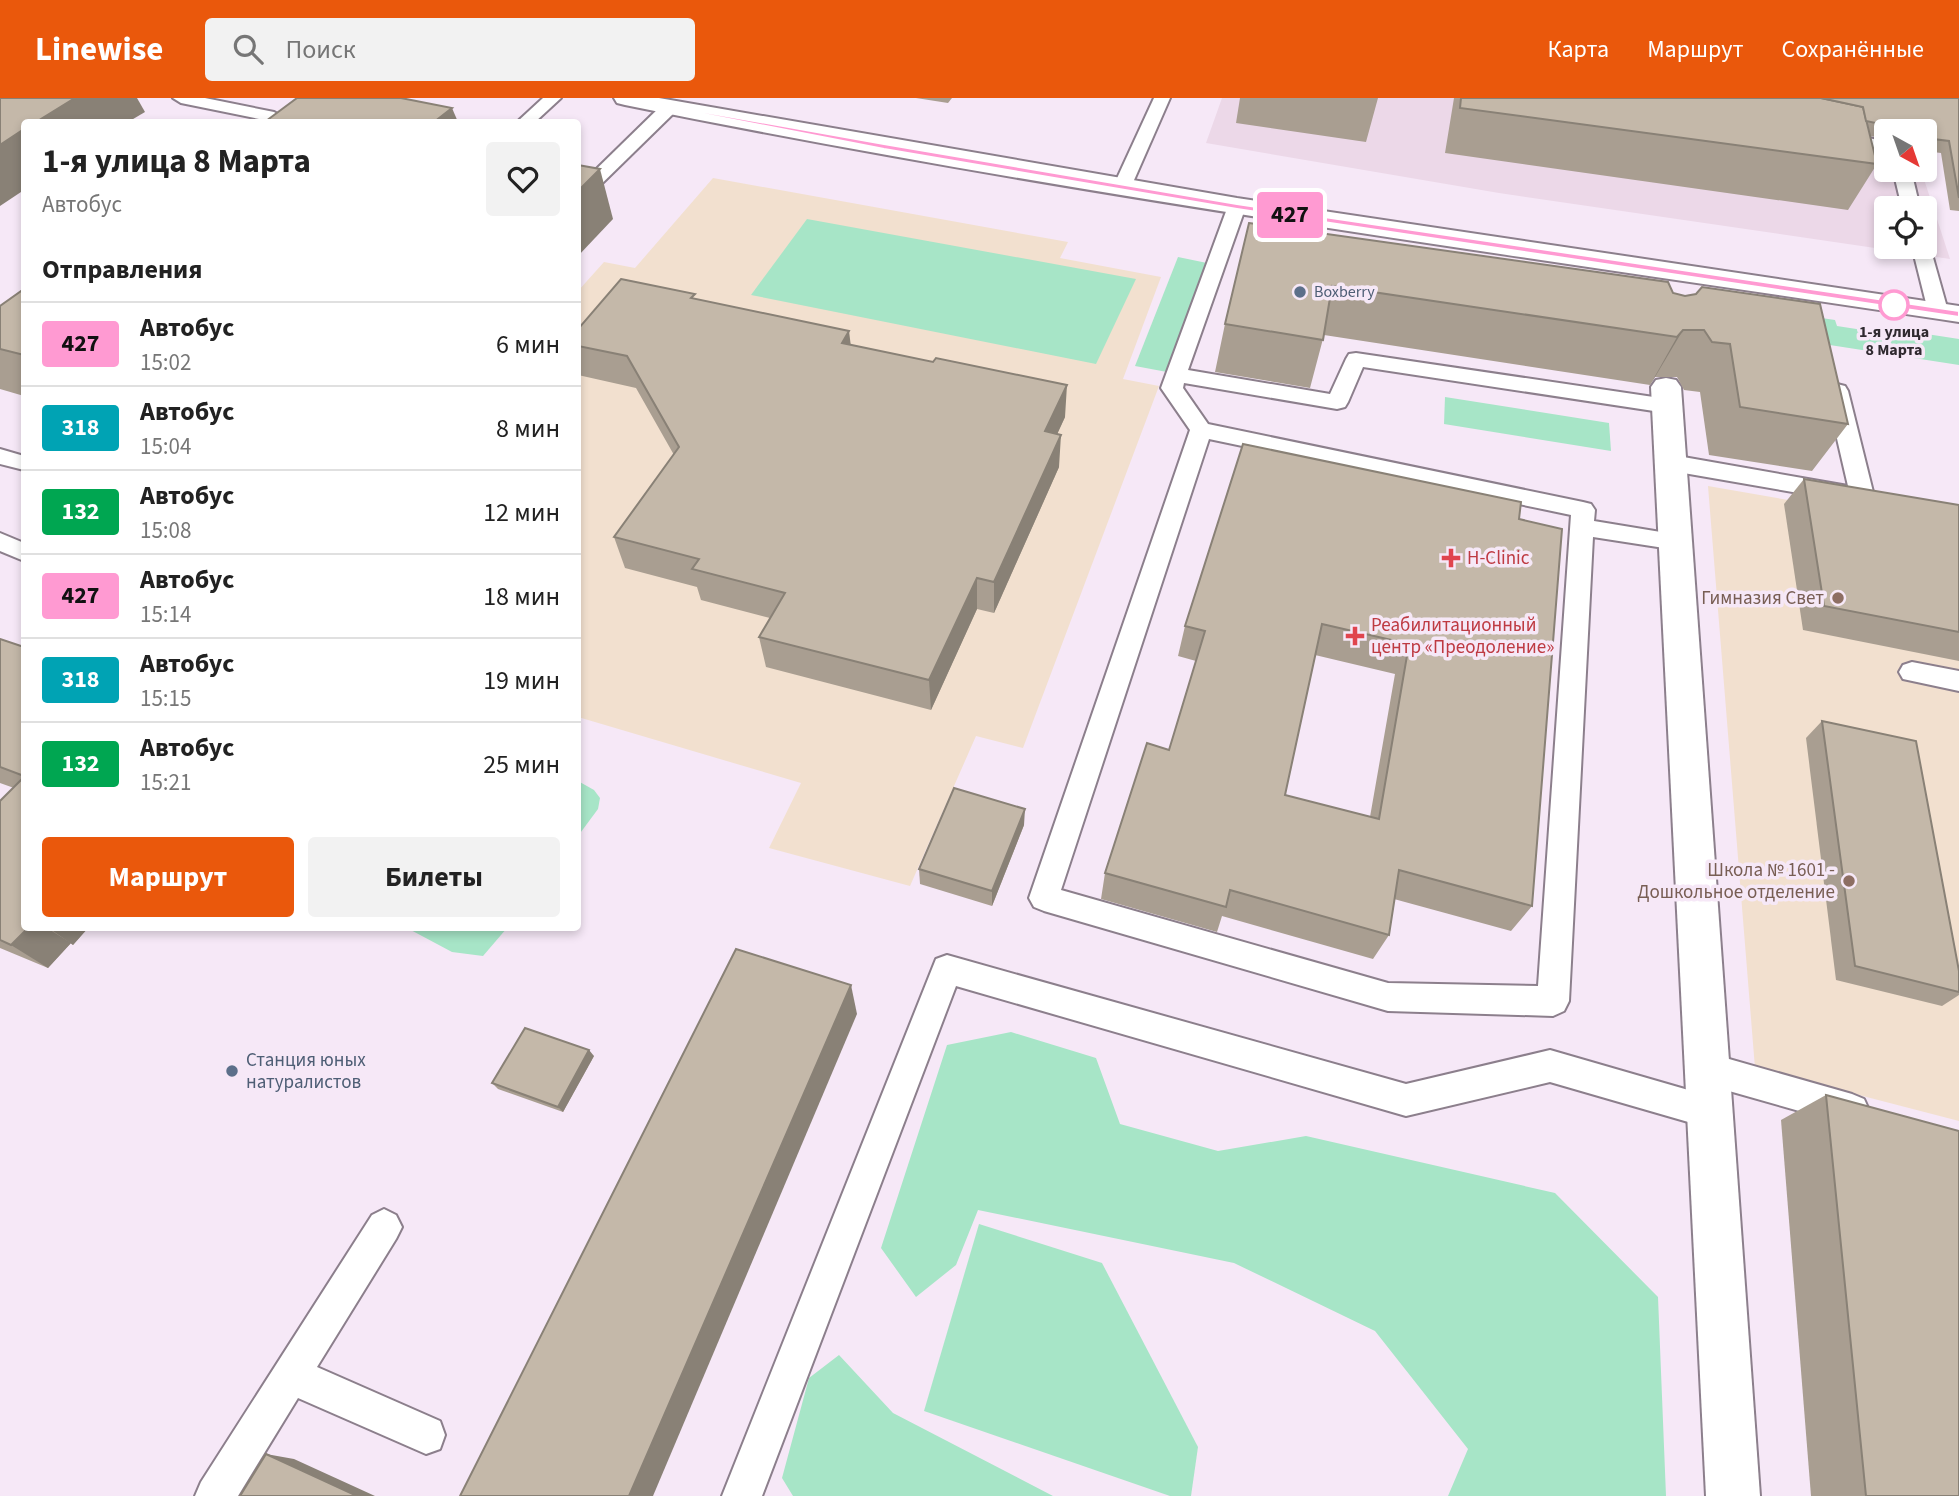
<!DOCTYPE html>
<html lang="ru">
<head>
<meta charset="utf-8">
<style>
  body { margin:0; font-family:"Source Sans 3",sans-serif; background:#f2f2f2; color:#222; height:100vh; display:flex; flex-direction:column; font-size:26px; white-space:nowrap }
  * { box-sizing:border-box; margin:0 }
  p { font-size:23px; color:#767676 }
  .icon { flex:none; width:38px; height:38px; fill:none; stroke:currentColor; stroke-width:2; stroke-linecap:round; stroke-linejoin:round }
  .map { position:relative; flex:1; overflow:hidden }
  .drawer { position:absolute; left:21px; top:21px; width:560px; height:812px; display:flex; flex-direction:column; background:#fff; border-radius:7px; box-shadow:0 4px 10px #0003 }
  .drawer>* { flex:none }
  .badge { padding:0 14px; border-radius:5px; font-size:24px; line-height:46px }
  .needle { width:46px; rotate:140deg }
  .buttons { position:absolute; left:1874px; top:21px; display:grid; gap:14px }
  .buttons a { display:grid; place-items:center; width:63px; height:63px; border-radius:7px; background:#fff; box-shadow:0 4px 10px #0003; font-size:35px }
  .map>.badge { position:absolute; translate:-50% -50%; box-shadow:0 0 0 4px #fff }
  h2 { padding:0 21px; font-size:26px; line-height:63px }
  .round { display:grid; place-items:center; flex:none; width:74px; height:74px; border-radius:7px; background:#f2f2f2 }
  .head { display:flex; align-items:center; justify-content:space-between; height:119px; padding:0 21px }
  h1 { font-size:33px; font-weight:700; line-height:52px }
  .cta { display:flex; gap:14px; margin-top:auto; padding:14px 21px }
  .cta a { flex:1; height:80px; border-radius:7px; background:#ea580c; color:#fff; font-size:28px; font-weight:700; line-height:80px; text-align:center }
  .cta a+a { background:#f2f2f2; color:#222 }
  ul { padding:0; list-style:none }
  li { display:flex; align-items:center; gap:21px; height:84px; padding:0 21px; border-top:2px solid #e0e0e0 }
  li div { flex:1 }
  li b { display:block; font-size:26px }
  li em { font-style:normal }
  li .badge { min-width:77px; font-weight:700; text-align:center }
  header { display:flex; align-items:center; gap:42px; box-sizing:border-box; height:98px; padding:0 35px; background:#ea580c; color:#fff }
  header strong { font-size:33px }
  nav { display:flex; gap:38px; margin-inline-start:auto; font-size:24px }
  .search { width:490px; height:63px; background:#f2f2f2; display:flex; align-items:center; gap:18px; box-sizing:border-box; padding:0 24px; border-radius:7px; color:#767676; font-size:26px }
  .map>svg:first-child { display:block }
  .commercial { fill:#ecd8e8; fill-rule:evenodd }
  .education { fill:#f2e0cf }
  .green { fill:#a7e5c7 }
  .lines { fill:none; stroke-linecap:round; stroke-linejoin:round }
  .service-casing { stroke:#8c7f8c; stroke-width:4 }
  .minor-casing { stroke:#8c7f8c; stroke-width:4 }
  .service { fill:#fff; fill-rule:evenodd }
  .minor { fill:#fff; fill-rule:evenodd }
  .wall { fill:#a99e91; fill-rule:evenodd }
  .shaded-wall { fill:#898176 }
  .building { fill:#c4b8a9; stroke:#898176; stroke-width:2; fill-rule:evenodd }
  .line { fill:#ff9ad2; stroke:#fff; stroke-width:2 }
  .service-dot { fill:#5c6f8a; stroke:#f6e8f7; stroke-width:2.5 }
  .stop-dot { fill:#fff; stroke:#ff9ad2; stroke-width:3.5 }
  .health-dot { fill:#e0444e; stroke:#f6e8f7; stroke-width:2.5 }
  .education-dot { fill:#8d6e63; stroke:#f6e8f7; stroke-width:2.5 }
  .labels { text-anchor:middle; dominant-baseline:central; stroke-width:7; stroke-linejoin:round; paint-order:stroke }
  .far-service-label { font-size:16px; fill:#4e5e75; stroke:#f6e8f7; text-anchor:start }
  .far-stop-label { font-size:16px; font-weight:bold; fill:#2f292f; stroke:#f6e8f7 }
  .health-label { font-size:19px; fill:#be3a42; stroke:#f6e8f7; text-anchor:start }
  .education-label { font-size:19px; fill:#785e54; stroke:#f6e8f7; text-anchor:end }
  .service-label { font-size:19px; fill:#4e5e75; stroke:#f6e8f7; text-anchor:start }
</style>
</head>
<body>
<header>
<strong>Linewise</strong>
<div class="search"><svg class="icon" aria-label="search" viewBox="0 0 24 24"><circle cx="10" cy="10" r="6"/><path d="M15 15l6 6"/></svg>Поиск</div>
<nav><a>Карта</a><a>Маршрут</a><a>Сохранённые</a></nav>
</header>
<div class="map">
<svg width="1959" height="1398" viewBox="0 0 1959 1398">
  <rect width="100%" height="100%" fill="#f6e8f7"/>
  <path class="commercial" d="M1222 0H1634L1886 55V72H1921L1950 161 1499 95 1206 45ZM1886 110H1925V149H1886Z"/>
  <g class="education">
    <polygon points="713,80 1068,144 1060,160 1161,179 1123,281 1159,288 1023,650 976,638 910,788 769,750 801,685 578,619 578,193 604,164 635,170"/>
    <polygon points="1708,388 1959,432 1959,1023 1755,970"/>
  </g>
  <g class="green">
    <polygon points="807,121 1136,181 1096,266 751,197"/>
    <polygon points="1178,159 1207,165 1167,274 1135,268"/>
    <polygon points="1679,199 1835,222 1837,228 1921,241 1920,235 1959,241 1959,267 1681,224"/>
    <polygon points="1445,299 1609,325 1611,353 1444,326"/>
    <polygon points="578,683 594,692 600,700 598,711 578,738"/>
    <polygon points="407,830 507,830 483,858 452,854"/>
    <polygon points="1011,934 1096,960 1120,1026 1218,1053 1306,1038 1555,1095 1658,1199 1666,1398 1448,1398 1468,1351 1375,1233 1234,1165 978,1112 956,1167 916,1199 881,1150 947,947"/>
    <polygon points="979,1126 1102,1165 1198,1349 1191,1398 1170,1398 924,1313"/>
    <polygon points="839,1257 893,1315 1053,1398 793,1398 782,1380 809,1280"/>
  </g>
  <g class="lines">
    <defs>
      <g id="service">
        <polygon points="173,0 205,0 274,14 282,19 274,24 181,5"/>
        <polygon points="543,0 561,0 535,24 517,24"/>
        <polygon points="1154,0 1170,0 1131,89 1128,93 1116,93 1113,89"/>
        <polygon points="670,4 676,5 678,9 676,13 584,103 578,104 578,89 664,5"/>
        <polygon points="1835,32 1886,44 1886,54 1829,41 1826,37"/>
        <polygon points="1893,72 1911,72 1920,110 1902,110"/>
        <path d="M1237 103 1246 108 1188 272 1330 296 1346 261 1349 256 1356 255 1667 301 1675 303 1678 308 1675 313 1667 315 1363 269 1348 304 1345 309 1337 311 1184 285 1183 290 1208 326 1583 404 1591 406 1595 412 1594 423 1685 438 1689 444 1685 450 1677 452 1593 439 1569 903 1564 913 1553 918 1388 913 1044 813 1034 809 1029 800 1190 332 1161 290 1228 108ZM1209 341 1571 417 1538 888 1388 885 1061 792Z"/>
        <polygon points="1925,144 1930,149 1948,213 1945,217 1931,217 1928,213 1912,149 1925,149"/>
        <polygon points="1837,286 1845,288 1848,293 1874,398 1870,404 1862,406 1672,373 1664,370 1661,365 1664,360 1672,357 1848,388 1826,293 1829,288"/>
        <polygon points="0,351 24,358 24,372 0,366"/>
        <polygon points="0,435 24,445 24,463 0,453"/>
        <polygon points="1912,564 1959,573 1959,593 1903,581 1899,574 1903,567"/>
        <polygon points="947,857 1406,986 1550,952 1709,998 1721,1002 1726,1014 1721,1026 1709,1030 1550,984 1406,1018 956,888 762,1398 722,1398 932,871 936,861"/>
        <polygon points="1708,955 1852,996 1864,1001 1869,1012 1864,1023 1852,1028 1708,987 1697,982 1692,971 1697,960"/>
        <polygon points="384,1111 396,1117 402,1129 396,1141 317,1269 440,1323 445,1337 440,1351 426,1356 298,1300 238,1398 195,1398 201,1384 372,1117"/>
      </g>
      <g id="minor">
        <path d="M614 0H659L1237 100 1959 208V224C1514 157 1066 97 625 7L617 5Z"/>
        <polygon points="1666,280 1676,282 1681,289 1760,1398 1706,1398 1651,289 1656,282"/>
      </g>
    </defs>
    <use href="#service" class="service-casing"/>
    <use href="#minor" class="minor-casing"/>
    <use href="#service" class="service"/>
    <use href="#minor" class="minor"/>
  </g>
  <g class="wall">
    <polygon points="916,0 952,0 948,5"/>
    <polygon points="1240,0 1378,0 1366,44 1236,25"/>
    <polygon points="1454,0 1959,0 1959,113 1950,112 1941,55 1925,53 1925,33 1886,33 1886,41 1870,38 1877,66 1848,112 1445,55"/>
    <polygon points="1249,125 1673,195 1685,198 1848,326 1812,373 1709,357 1700,294 1684,292 1677,279 1655,279 1650,287 1324,237 1310,290 1215,274 1225,226"/>
    <polygon points="24,191 24,298 0,291 0,208"/>
    <polygon points="696,201 851,247 1065,319 1057,336 1059,369 994,515 977,511 931,612 766,569 759,539 770,520 701,502 697,489 625,470 614,439 674,357 636,290 578,277 578,231"/>
    <polygon points="1804,381 1959,407 1959,563 1803,532 1784,406"/>
    <path d="M1519 421 1532 808 1511 833 1394 801 1389 837 1373 861 1222 818 1217 834 1101 801 1105 775 1169 652 1196 563 1178 558 1185 528ZM1315 557 1395 576 1370 719 1285 697Z"/>
    <polygon points="0,541 24,549 24,830 88,830 73,847 71,845 48,870 0,850 0,703 14,690 0,685"/>
    <polygon points="1822,623 1959,894 1959,897 1942,908 1836,882 1806,640"/>
    <polygon points="1024,727 992,808 920,786 919,771"/>
    <polygon points="594,958 563,1014 498,991 492,985"/>
    <polygon points="1826,997 1959,1398 1811,1398 1781,1022"/>
  </g>
  <g class="shaded-wall">
    <polygon points="75,0 137,0 145,14 128,24 36,24"/>
    <polygon points="452,10 458,24 434,24"/>
    <polygon points="24,31 24,92 0,108 0,47"/>
    <polygon points="600,71 613,121 578,158 578,93"/>
    <polygon points="1683,232 1655,279 1650,287 1677,239"/>
    <polygon points="849,233 853,265 842,245"/>
    <polygon points="1067,287 1065,319 1044,365 1045,333"/>
    <polygon points="1061,337 1059,369 994,515 994,484"/>
    <polygon points="977,480 977,511 931,612 929,582"/>
    <polygon points="1025,711 1024,727 992,808 992,793"/>
    <polygon points="28,830 47,830 71,845 48,870 11,847"/>
    <polygon points="49,830 88,830 73,847"/>
    <polygon points="851,887 857,916 653,1398 629,1398"/>
    <polygon points="589,952 594,958 563,1014 558,1009"/>
    <polygon points="266,1356 294,1361 375,1398 357,1398"/>
  </g>
  <g class="building">
    <polygon points="0,0 75,0 36,24 24,24 24,31 0,47"/>
    <polygon points="297,0 401,0 452,10 434,24 275,24 266,23"/>
    <polygon points="1461,0 1821,0 1863,9 1877,66 1460,10"/>
    <polygon points="1821,0 1959,0 1959,100 1949,43 1925,40 1925,33 1896,33 1894,29 1866,23 1863,9"/>
    <polygon points="578,67 600,71 578,93"/>
    <polygon points="1249,125 1668,184 1673,195 1685,198 1696,196 1702,189 1820,206 1848,326 1740,309 1730,246 1712,244 1704,232 1683,232 1677,239 1332,188 1323,242 1225,226"/>
    <polygon points="621,181 695,196 691,200 849,233 842,245 933,264 936,260 1067,287 1045,333 1061,337 994,484 977,480 929,582 759,539 785,495 692,471 699,461 614,439 679,349 627,258 578,248 578,231"/>
    <polygon points="24,191 24,257 0,251 0,208"/>
    <path d="M1243 346 1521 404 1519 421 1562 431 1532 808 1399 772 1389 837 1230 792 1226 809 1105 775 1147 645 1169 652 1205 533 1185 528ZM1322 526 1409 546 1379 721 1285 697Z"/>
    <polygon points="1804,381 1959,407 1959,534 1824,508"/>
    <polygon points="0,541 24,549 24,678 0,669"/>
    <polygon points="1822,623 1916,643 1959,873 1959,894 1855,868"/>
    <polygon points="24,679 24,830 28,830 11,847 0,842 0,703"/>
    <polygon points="954,690 1025,711 992,793 919,771"/>
    <polygon points="736,851 851,887 629,1398 460,1398"/>
    <polygon points="525,930 589,952 558,1009 492,985"/>
    <polygon points="1826,997 1959,1033 1959,1398 1866,1398"/>
    <polygon points="266,1356 357,1398 240,1398"/>
  </g>
  <polygon class="line" points="621,0 625,0 884,46 1237,106 1959,213 1959,219 1237,111 884,51"/>
  <g class="service-dot">
    <circle cx="1300" cy="194" r="7"/>
    <circle cx="232" cy="973" r="7"/>
  </g>
  <circle class="stop-dot" cx="1894" cy="207" r="14"/>
  <g class="health-dot">
    <path d="M1447.5 449.5h7v7h7v7h-7v7h-7v-7h-7v-7h7z"/>
    <path d="M1351.5 527.5h7v7h7v7h-7v7h-7v-7h-7v-7h7z"/>
  </g>
  <g class="education-dot">
    <circle cx="1838" cy="500" r="7"/>
    <circle cx="1849" cy="783" r="7"/>
  </g>
  <g class="labels">
    <g class="far-service-label">
      <text x="1314" y="194">Boxberry</text>
    </g>
    <g class="far-stop-label">
      <text x="1894" y="234">1-я улица<tspan x="1894" dy="18">8 Марта</tspan></text>
    </g>
    <g class="health-label">
      <text x="1467" y="460">H-Clinic</text>
      <text x="1371" y="527">Реабилитационный<tspan x="1371" dy="22">центр «Преодоление»</tspan></text>
    </g>
    <g class="education-label">
      <text x="1824" y="500">Гимназия Свет</text>
      <text x="1835" y="772">Школа № 1601 -<tspan x="1835" dy="22">Дошкольное отделение</tspan></text>
    </g>
    <g class="service-label">
      <text x="246" y="962">Станция юных<tspan x="246" dy="22">натуралистов</tspan></text>
    </g>
  </g>
</svg>
<div class="buttons">
<a><svg class="needle" viewBox="-14 -14 28 28"><path d="M0-13l5 13h-10z" fill="#e53935"/><path d="M0 13l5-13h-10z" fill="#767676"/></svg></a>
<a><svg class="icon" aria-label="locate" viewBox="0 0 24 24"><circle cx="12" cy="12" r="6"/><path d="M12 2v4M12 18v4M2 12h4M18 12h4"/></svg></a>
</div>
<b class="badge" style="left:1290px;top:117px;background:#ff9ad2;color:#111">427</b>
<section class="drawer">
<div class="head"><div><h1>1-я улица 8 Марта</h1><p>Автобус</p></div><a class="round"><svg class="icon" aria-label="heart" viewBox="0 0 24 24"><path d="M12 20l-8-8c-3-5 5-10 8-4 3-6 11-1 8 4z"/></svg></a></div>
<h2>Отправления</h2>
<ul>
<li><span class="badge" style="background:#ff9ad2;color:#111">427</span><div><b>Автобус</b><p>15:02</p></div><em>6 мин</em></li>
<li><span class="badge" style="background:#00a3b4;color:#fff">318</span><div><b>Автобус</b><p>15:04</p></div><em>8 мин</em></li>
<li><span class="badge" style="background:#00a651;color:#fff">132</span><div><b>Автобус</b><p>15:08</p></div><em>12 мин</em></li>
<li><span class="badge" style="background:#ff9ad2;color:#111">427</span><div><b>Автобус</b><p>15:14</p></div><em>18 мин</em></li>
<li><span class="badge" style="background:#00a3b4;color:#fff">318</span><div><b>Автобус</b><p>15:15</p></div><em>19 мин</em></li>
<li><span class="badge" style="background:#00a651;color:#fff">132</span><div><b>Автобус</b><p>15:21</p></div><em>25 мин</em></li>
</ul>
<div class="cta"><a>Маршрут</a><a>Билеты</a></div>
</section>
</div>
</body>
</html>
